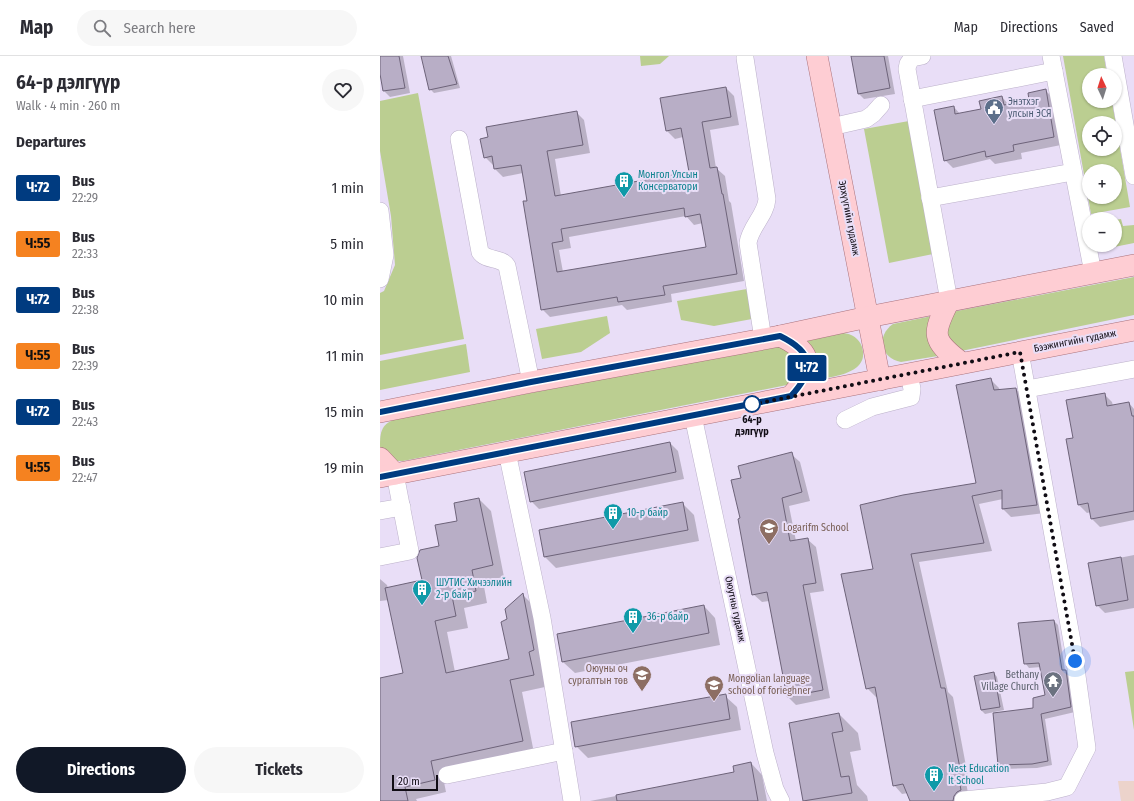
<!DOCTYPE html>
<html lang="en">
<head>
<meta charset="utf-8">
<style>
  body { margin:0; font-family:"Fira Sans Condensed",sans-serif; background:#f7f7f7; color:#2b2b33; height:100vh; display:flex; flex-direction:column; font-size:15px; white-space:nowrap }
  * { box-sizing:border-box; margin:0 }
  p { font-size:13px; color:#7c7c81 }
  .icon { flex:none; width:22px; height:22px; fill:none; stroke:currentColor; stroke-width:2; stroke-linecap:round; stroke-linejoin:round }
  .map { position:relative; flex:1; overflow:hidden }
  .drawer { display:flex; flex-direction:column; background:#fff; width:380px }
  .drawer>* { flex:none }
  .badge { padding:0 8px; border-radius:3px; font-size:14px; line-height:26px }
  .needle { width:26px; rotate:356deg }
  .fabs { position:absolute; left:702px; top:12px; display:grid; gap:8px }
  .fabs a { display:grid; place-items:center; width:40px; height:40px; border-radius:50%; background:#fff; box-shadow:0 1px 3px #0004; font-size:20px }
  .scale { position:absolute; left:12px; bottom:10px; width:46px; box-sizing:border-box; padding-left:4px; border:2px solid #100c14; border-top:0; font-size:11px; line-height:14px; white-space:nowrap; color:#100c14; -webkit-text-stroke:3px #e9def7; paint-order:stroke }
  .you { position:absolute; width:20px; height:20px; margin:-10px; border:3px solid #fff; border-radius:50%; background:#1a73e8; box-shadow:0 0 0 6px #1a73e833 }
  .map>.badge { position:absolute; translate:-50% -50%; box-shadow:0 0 0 2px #fff }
  h2 { padding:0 16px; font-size:15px; line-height:36px }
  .round { display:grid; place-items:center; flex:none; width:42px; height:42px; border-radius:21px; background:#f7f7f7 }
  .summary { display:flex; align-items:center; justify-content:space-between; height:68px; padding:0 16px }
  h1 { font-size:19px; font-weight:700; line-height:30px }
  .action { display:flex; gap:8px; margin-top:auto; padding:8px 16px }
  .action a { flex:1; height:46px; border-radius:24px; background:#111827; color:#fff; font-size:16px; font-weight:700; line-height:46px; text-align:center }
  .action a+a { background:#f7f7f7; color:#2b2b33 }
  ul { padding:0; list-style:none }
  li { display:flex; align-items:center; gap:12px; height:56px; padding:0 16px }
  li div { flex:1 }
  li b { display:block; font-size:15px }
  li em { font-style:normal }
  li .badge { min-width:44px; font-weight:700; text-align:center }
  header { display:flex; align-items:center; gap:24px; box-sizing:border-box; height:56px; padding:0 20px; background:#fff; border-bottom:1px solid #e1e1e2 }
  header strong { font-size:19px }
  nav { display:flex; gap:22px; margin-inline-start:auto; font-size:14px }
  .search { width:280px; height:36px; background:#f7f7f7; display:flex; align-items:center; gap:10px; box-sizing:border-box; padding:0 14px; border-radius:22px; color:#7c7c81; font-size:15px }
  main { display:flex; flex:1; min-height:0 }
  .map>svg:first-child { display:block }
  .education { fill:#ecd3cb }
  .green { fill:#bbce91; fill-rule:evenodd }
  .shadow { fill:#0003; fill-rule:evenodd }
  .building { fill:#b8aec6; stroke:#6d6379; fill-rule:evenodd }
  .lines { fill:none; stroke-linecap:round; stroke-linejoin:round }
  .minor-casing { stroke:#bcb1ca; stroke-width:18 }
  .major-casing { stroke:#aa737d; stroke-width:22 }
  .minor { stroke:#fff; stroke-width:17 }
  .major { stroke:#fecdd3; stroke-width:21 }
  .line-casing { stroke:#fff; stroke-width:9 }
  .line { stroke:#003b80; stroke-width:6 }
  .walk { stroke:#100c14; stroke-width:4; stroke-dasharray:0 7.2 }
  .stop-dot { fill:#fff; stroke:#003b80; stroke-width:2 }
  .labels { text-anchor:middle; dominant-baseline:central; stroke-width:4; stroke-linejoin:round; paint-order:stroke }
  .service-label { font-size:10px; fill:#4e5e75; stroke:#e9def7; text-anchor:start }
  .culture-label { font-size:10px; fill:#0d838f; stroke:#e9def7; text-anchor:start }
  .street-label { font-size:10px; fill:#100c14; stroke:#e9def7 }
  .stop-label { font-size:10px; font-weight:bold; fill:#100c14; stroke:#e9def7 }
  .education-label { font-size:10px; fill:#785e54; stroke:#e9def7; text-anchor:start }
  .worship-label { font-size:10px; fill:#5b616d; stroke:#e9def7; text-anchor:end }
</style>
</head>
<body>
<header>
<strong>Map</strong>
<div class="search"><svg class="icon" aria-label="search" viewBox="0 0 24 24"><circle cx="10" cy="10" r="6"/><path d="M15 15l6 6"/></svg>Search here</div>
<nav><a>Map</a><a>Directions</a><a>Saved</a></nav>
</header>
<main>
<section class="drawer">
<div class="summary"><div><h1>64-р дэлгүүр</h1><p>Walk · 4 min · 260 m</p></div><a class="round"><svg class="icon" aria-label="heart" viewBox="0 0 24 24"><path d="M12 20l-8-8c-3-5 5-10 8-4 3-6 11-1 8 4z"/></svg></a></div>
<h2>Departures</h2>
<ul>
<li><span class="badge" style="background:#003b80;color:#fff">Ч:72</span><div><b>Bus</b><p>22:29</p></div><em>1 min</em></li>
<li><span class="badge" style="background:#f58220;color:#111">Ч:55</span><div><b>Bus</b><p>22:33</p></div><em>5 min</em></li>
<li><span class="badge" style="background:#003b80;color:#fff">Ч:72</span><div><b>Bus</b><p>22:38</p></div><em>10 min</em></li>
<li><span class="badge" style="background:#f58220;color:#111">Ч:55</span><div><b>Bus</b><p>22:39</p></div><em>11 min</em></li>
<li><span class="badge" style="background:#003b80;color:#fff">Ч:72</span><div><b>Bus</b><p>22:43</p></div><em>15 min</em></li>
<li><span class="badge" style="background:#f58220;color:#111">Ч:55</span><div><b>Bus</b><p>22:47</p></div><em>19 min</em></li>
</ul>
<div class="action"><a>Directions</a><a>Tickets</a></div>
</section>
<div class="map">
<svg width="754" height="745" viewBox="0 0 754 745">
  <rect width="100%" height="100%" fill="#e9def7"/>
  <polygon class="education" points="738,725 754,725 754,745 741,745"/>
  <g class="green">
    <polygon points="260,0 289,0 280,8 261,10"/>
    <path d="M683 0H724L727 19H709V45H732L750 151 711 158ZM709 67H735V93H709ZM709 115H735V141H709Z"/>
    <polygon points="38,37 84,283 0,299 0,237 4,235 15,209 11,160 0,95 0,45"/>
    <polygon points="529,65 553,198 509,207 484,73"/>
    <polygon points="741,163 743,170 754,169 754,187 714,195 713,189 735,189 735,164"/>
    <polygon points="754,221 754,259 581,295 563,282 573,256 577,255"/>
    <polygon points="367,233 372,263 334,270 301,264 297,245"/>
    <path d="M557 259 564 299 521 306C500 302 496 280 513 268Z"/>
    <polygon points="227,260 230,277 201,296 162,303 156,273"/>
    <path d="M463 277C472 278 479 282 482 291 491 320 446 321 429 325L420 285Z"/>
    <polygon points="86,288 90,316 0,334 0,305"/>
    <path d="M399 289H405L424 312 407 329 23 405H16L0 392C0 378 0 369 15 363Z"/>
    <polygon points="754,615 754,674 745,616"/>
  </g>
  <g class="shadow">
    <polygon points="0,0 23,0 30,37 10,41 4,35 0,12"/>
    <polygon points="42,0 71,0 80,32 54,37 50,33"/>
    <polygon points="472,0 508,0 515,38 484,43 478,37"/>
    <path d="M346 32 354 40 359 69 330 74 336 112 345 120 349 145 351 147 364 225 291 238 292 246 247 254 242 249 170 261 162 253 143 117 123 121 115 113 114 109H113L105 101 196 56 204 64 210 97 175 103 181 140 310 117 303 81 295 83 287 75ZM306 160 314 169 323 167 327 191 183 216 179 194 191 192 189 181Z"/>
    <polygon points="666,35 674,43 681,89 641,97 642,103 615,108 610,103 573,112 565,104 574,51 580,58 602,54 622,41 629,49 650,45"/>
    <polygon points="611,324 619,332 620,335 636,333 644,342 665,457 631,461 623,453 623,443 599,448 612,495 539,506 568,636 573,641 589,726 586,726 589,743 585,745 531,745 528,737 522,738 514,729 498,640 496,641 487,632 494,514 597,428"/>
    <polygon points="724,338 732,346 733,350 749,347 754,353 754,464 720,471 712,463 711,456 707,457 699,449 687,384 694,382"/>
    <polygon points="290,387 298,395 304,423 159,453 151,445"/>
    <polygon points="411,398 420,406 430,445 409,450 416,485 427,483 436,491 444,535 430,537 450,642 416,649 408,641 389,545 382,546 373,538 361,463 362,423"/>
    <polygon points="99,443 111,455 124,521 103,525 107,547 84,552 88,572 67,576 75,616 130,604 128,564 143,539 154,550 165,606 161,608 165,631 142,636 154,697 62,716 66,736 36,743 37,745 1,745 0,623 24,618 9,544 0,545 0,523 7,529 8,532 43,525 60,491 78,465"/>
    <polygon points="302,447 314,459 319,485 176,512 165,501 160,475"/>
    <polygon points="754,499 754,552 725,557 717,549 709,508"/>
    <polygon points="324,550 335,562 340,589 195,617 183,606"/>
    <polygon points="674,565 678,569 685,614 690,619 695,656 665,663 672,709 657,712 623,713 619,708 654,653 666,640 661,611 649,612 645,607"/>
    <polygon points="614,617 617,621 624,654 605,658 601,654 595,621"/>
    <polygon points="345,640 357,651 361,674 208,702 196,690"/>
    <polygon points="459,658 478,677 481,694 470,696 477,729 487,740 488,745 424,745 410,668"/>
    <polygon points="371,707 382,719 387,745 210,745 355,717"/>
  </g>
  <g class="building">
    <polygon points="0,0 19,0 25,32 3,35 0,18"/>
    <polygon points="41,0 68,0 77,28 49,34"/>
    <polygon points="471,0 504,0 510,32 478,38"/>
    <path d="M346 31 351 61 322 66 330 112 337 111 342 138H343L357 218 283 230 285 239 238 246 237 241 161 254 143 145H147L141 109 114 113 112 100 104 102 100 83 108 81 106 71 197 55 203 89 167 95 175 140 309 116 301 72 286 75 280 42ZM304 152 305 161 320 158 326 191 177 216 172 187 183 185 181 173Z"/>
    <polygon points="666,33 674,81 633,89 634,95 606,101 605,95 564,105 554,54 574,50 575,58 601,53 599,45 622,40 624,49 649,44 648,37"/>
    <polygon points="611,322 614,334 636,332 657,449 622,453 622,434 592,440 604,487 531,498 561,632 565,632 581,718 578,718 581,734 577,736 574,740 573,745 530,745 523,728 513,730 495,631 486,633 461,518 493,513 480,449 523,439 596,427 576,329"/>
    <polygon points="725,337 727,350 749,346 752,360 754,360 754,455 711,463 708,447 698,449 686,383 693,382 686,344"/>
    <polygon points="290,386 296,416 150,446 144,416"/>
    <polygon points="412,396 422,436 402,442 410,485 428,482 436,527 423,529 443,634 407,641 387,536 372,539 358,463 360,462 351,424 361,422 358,410"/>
    <polygon points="99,442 113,509 92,514 96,535 72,540 76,560 55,565 66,617 129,603 121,566 127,563 125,553 143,537 154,594 149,596 154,619 130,624 143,685 51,705 55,724 25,731 28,745 0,745 0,622 23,617 5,532 42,524 37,502 40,494 59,490 55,469 77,465 74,447"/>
    <polygon points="303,446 308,474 164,501 159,474"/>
    <polygon points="741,501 748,544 716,550 708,507"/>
    <polygon points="324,549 329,577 182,606 177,578"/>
    <polygon points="674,564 682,614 686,614 691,651 661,658 668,705 652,708 618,709 613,657 653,652 653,642 665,639 659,607 644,608 638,567"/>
    <polygon points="614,616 620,651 601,654 594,620"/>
    <polygon points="346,638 350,663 195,691 191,666"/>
    <polygon points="459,657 463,675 452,677 461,721 469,720 472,737 423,745 409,667"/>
    <polygon points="371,706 378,745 237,745 236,739 354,716 353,710"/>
  </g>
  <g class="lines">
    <defs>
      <g id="minor">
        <polyline points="542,0 532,2 528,8 527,13 569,245"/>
        <polyline points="671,0 713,217"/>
        <polyline points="733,0 754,120"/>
        <path d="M365 2 387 143C386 159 370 171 368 187L383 283"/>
        <polyline points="532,43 674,15"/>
        <polyline points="451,71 486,63 493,58 501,49"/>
        <path d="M79 83 100 196C106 205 121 201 127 210L151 326"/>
        <polyline points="550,142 693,116"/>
        <polyline points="0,155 5,199 0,223"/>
        <polyline points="647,333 754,313"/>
        <polyline points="313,360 385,697 395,733 401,745"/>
        <polyline points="465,364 492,351 531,341 532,333 529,318"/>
        <polyline points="127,396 162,562 192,745"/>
        <polyline points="0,455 22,451"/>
        <polyline points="0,501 30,495 15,418"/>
        <polyline points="67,719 184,695"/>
        <polyline points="583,744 667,736 687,731 707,692 693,591 640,296"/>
      </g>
      <g id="major">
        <polyline points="437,0 500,324"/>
        <path d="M569 245C552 278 551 284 582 307"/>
        <path d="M400 280C433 295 436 314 411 340"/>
        <polyline points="0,356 151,326 400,280 488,261 754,209"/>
        <polyline points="0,402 15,418"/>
        <polyline points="0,421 754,274"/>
      </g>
    </defs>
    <use href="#minor" class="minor-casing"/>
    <use href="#major" class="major-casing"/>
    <use href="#minor" class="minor"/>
    <use href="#major" class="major"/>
  </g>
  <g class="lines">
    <defs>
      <path id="line" d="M0 356 151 326 400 280C433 296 436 313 411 340L0 421"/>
    </defs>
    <use href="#line" class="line-casing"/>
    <use href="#line" class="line"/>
    <polyline class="walk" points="372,348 369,349 640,296 695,605"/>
  </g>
  <defs>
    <symbol id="civic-pin" viewBox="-11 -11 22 30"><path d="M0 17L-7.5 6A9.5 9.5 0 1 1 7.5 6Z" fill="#5c6f8a" stroke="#e9def7"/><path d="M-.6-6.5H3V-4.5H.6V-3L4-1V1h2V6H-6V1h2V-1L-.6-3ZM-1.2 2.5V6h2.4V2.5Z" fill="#fff"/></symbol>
    <symbol id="building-pin" viewBox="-11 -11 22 30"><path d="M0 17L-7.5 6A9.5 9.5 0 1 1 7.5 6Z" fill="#0f9aa8" stroke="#e9def7"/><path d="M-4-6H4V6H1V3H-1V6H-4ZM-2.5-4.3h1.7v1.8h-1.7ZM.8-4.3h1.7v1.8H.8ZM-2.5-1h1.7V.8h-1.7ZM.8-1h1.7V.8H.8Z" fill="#fff"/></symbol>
    <symbol id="school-pin" viewBox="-11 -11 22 30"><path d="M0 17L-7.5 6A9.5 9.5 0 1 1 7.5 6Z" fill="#8d6e63" stroke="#e9def7"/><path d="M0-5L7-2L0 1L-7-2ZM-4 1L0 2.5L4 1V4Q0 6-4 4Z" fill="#fff"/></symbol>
    <symbol id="temple-pin" viewBox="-11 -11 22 30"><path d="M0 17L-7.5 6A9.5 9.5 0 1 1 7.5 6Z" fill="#6b7280" stroke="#e9def7"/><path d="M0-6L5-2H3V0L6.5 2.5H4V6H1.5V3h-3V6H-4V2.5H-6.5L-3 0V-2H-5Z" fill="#fff"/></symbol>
  </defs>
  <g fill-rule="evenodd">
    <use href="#civic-pin" x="603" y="41" width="22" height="30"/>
    <use href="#building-pin" x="233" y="114" width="22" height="30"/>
    <use href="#building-pin" x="222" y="446" width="22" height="30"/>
    <use href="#school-pin" x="378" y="461" width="22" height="30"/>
    <use href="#building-pin" x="31" y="522" width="22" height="30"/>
    <use href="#building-pin" x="242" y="550" width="22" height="30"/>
    <use href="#school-pin" x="251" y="608" width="22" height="30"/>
    <use href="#temple-pin" x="662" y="614" width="22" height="30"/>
    <use href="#school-pin" x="323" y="618" width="22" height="30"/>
    <use href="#building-pin" x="543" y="708" width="22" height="30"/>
  </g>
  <circle class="stop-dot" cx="372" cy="348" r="8"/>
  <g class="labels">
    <g class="service-label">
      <text x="628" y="46">Энэтхэг<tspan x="628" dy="12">улсын ЭСЯ</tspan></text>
    </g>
    <g class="culture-label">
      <text x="258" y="119">Монгол Улсын<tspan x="258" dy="12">Консерватори</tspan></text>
      <text x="247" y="457">10-р байр</text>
      <text x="56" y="527">ШУТИС Хичээлийн<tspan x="56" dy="12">2-р байр</tspan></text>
      <text x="267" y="561">36-р байр</text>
      <text x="568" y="713">Nest Education<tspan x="568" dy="12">It School</tspan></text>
    </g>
    <g class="street-label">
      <text transform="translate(469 162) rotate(79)">Эрхүүгийн гудамж</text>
      <text transform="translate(695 285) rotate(-11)">Бээжингийн гудамж</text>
      <text transform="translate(355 553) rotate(78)">Оюутны гудамж</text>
    </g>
    <g class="stop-label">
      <text x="372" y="364">64-р<tspan x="372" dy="12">дэлгүүр</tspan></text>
    </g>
    <g class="education-label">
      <text x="403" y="472">Logarifm School</text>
      <text x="248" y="613" text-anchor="end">Оюуны оч<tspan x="248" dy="12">сургалтын төв</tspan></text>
      <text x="348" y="623">Mongolian language<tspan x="348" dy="12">school of forieghner</tspan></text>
    </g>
    <g class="worship-label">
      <text x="659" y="619">Bethany<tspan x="659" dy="12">Village Church</tspan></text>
    </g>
  </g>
</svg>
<div class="fabs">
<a><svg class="needle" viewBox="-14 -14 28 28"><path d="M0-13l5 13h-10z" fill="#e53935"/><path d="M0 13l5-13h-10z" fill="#7c7c81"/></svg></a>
<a><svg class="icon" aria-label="locate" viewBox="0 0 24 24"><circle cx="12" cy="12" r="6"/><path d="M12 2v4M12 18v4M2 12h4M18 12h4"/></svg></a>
<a>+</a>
<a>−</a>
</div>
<div class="scale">20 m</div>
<div class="you" style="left:695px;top:605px"></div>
<b class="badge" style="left:427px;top:312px;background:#003b80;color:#fff">Ч:72</b>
</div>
</main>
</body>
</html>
